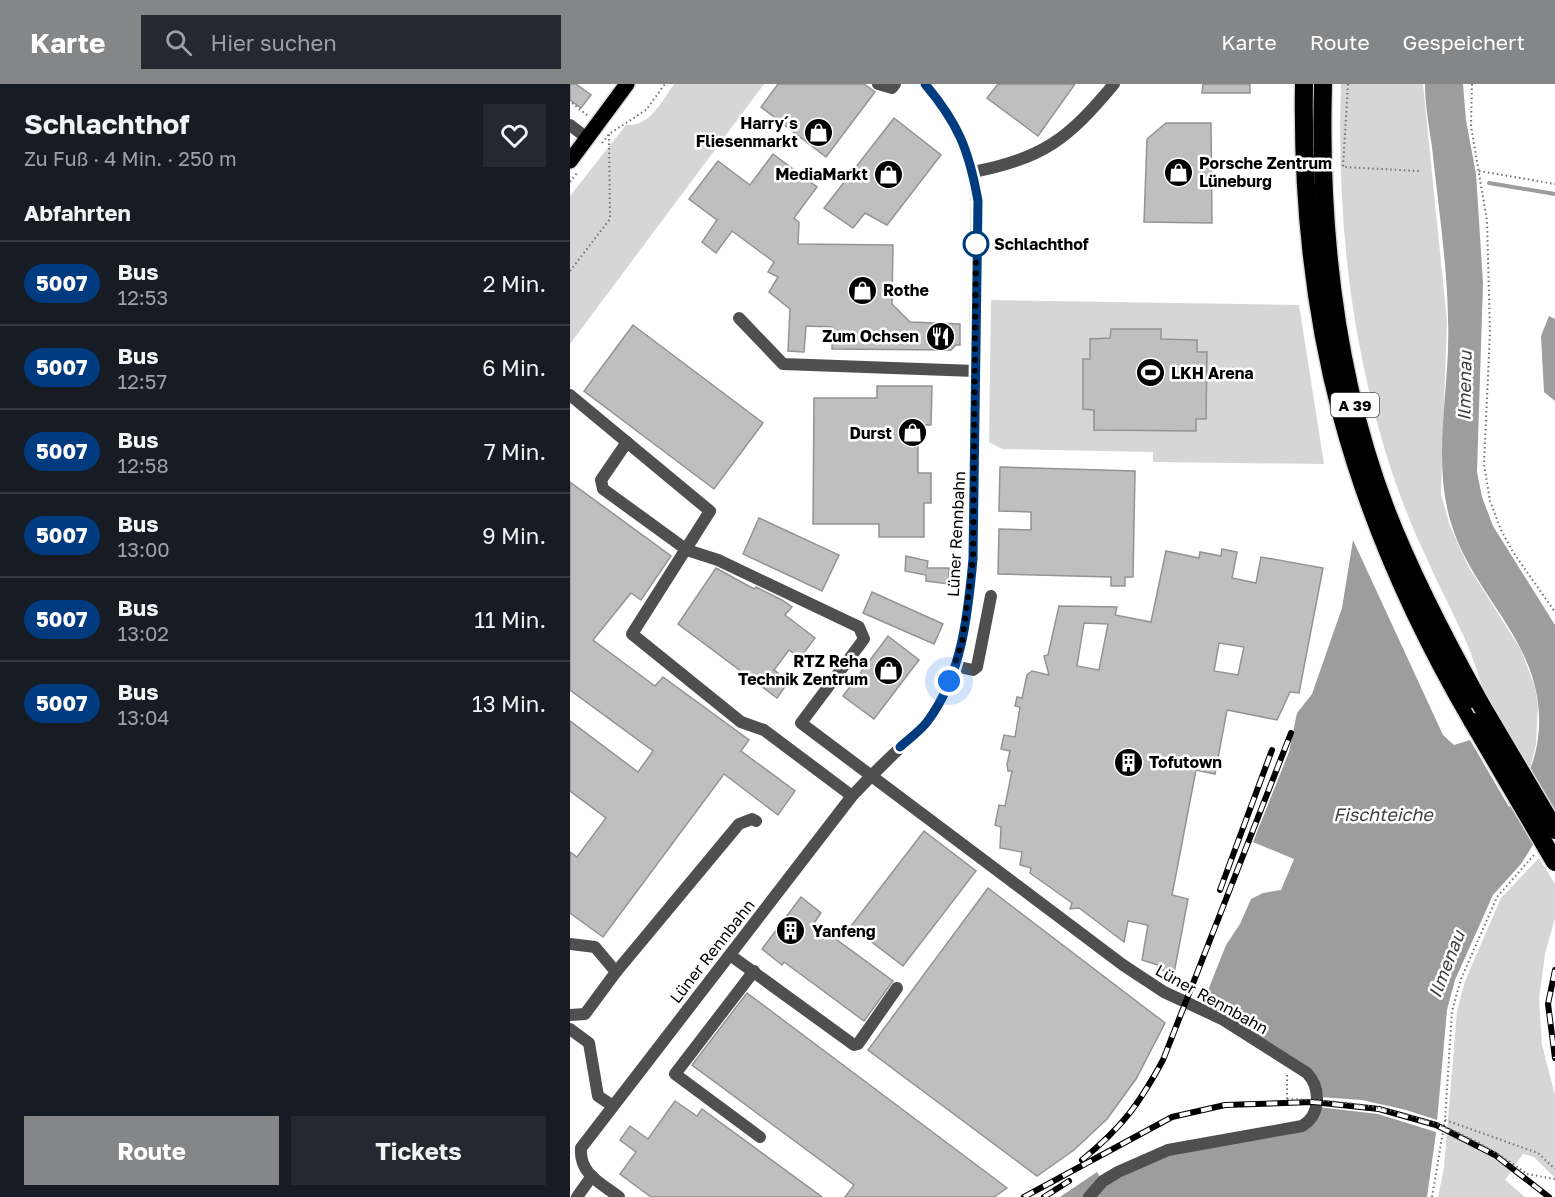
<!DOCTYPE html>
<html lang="de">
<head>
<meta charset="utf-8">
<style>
  body { margin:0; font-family:"Golos Text",sans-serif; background:#242831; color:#f1f3f6; height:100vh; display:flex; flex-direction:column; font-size:22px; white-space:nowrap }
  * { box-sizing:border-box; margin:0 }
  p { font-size:20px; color:#9ea1a6 }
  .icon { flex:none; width:33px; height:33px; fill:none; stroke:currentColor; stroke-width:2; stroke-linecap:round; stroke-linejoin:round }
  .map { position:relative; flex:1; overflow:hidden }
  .sheet { display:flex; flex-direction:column; background:#171b24; width:570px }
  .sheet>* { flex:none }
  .badge { padding:0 12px; border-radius:20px; font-size:21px; line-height:39px }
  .you { position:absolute; width:30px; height:30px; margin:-15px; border:4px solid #fff; border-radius:50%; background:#1a73e8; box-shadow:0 0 0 9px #1a73e833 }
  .map>.badge { position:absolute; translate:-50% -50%; box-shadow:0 0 0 3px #fff }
  h2 { padding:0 24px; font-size:22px; line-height:54px }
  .round { display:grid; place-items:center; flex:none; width:63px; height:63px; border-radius:0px; background:#242831 }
  .head { display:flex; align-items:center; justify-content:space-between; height:102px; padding:0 24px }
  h1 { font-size:28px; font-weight:700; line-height:45px }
  .cta { display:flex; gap:12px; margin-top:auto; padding:12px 24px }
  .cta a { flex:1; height:69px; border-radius:0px; background:#858687; color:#fff; font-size:24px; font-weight:700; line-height:69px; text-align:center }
  .cta a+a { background:#242831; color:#f1f3f6 }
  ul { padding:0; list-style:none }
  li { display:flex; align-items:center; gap:18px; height:84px; padding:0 24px; border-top:2px solid #363941 }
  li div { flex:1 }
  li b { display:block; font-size:22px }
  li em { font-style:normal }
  li .badge { min-width:66px; font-weight:700; text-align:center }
  header { display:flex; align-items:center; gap:36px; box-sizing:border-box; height:84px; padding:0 30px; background:#858687; color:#fff }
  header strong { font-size:28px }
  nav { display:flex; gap:33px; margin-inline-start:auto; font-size:21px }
  .search { width:420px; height:54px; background:#242831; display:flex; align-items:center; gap:15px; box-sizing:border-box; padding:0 21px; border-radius:0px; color:#9ea1a6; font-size:22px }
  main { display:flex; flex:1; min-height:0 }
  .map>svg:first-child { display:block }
  .green { fill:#d6d6d6 }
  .water { fill:#9d9d9d }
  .pier { fill:#fff }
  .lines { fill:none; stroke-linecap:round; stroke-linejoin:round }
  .stream { stroke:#9d9d9d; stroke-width:4 }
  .building { fill:#bfbfbf; stroke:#939393; stroke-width:1.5; fill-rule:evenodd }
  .major-casing { stroke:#dbdbdb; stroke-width:18 }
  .highway-casing { stroke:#dbdbdb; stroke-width:21 }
  .path { stroke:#717171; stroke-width:2; stroke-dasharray:1.5 3; stroke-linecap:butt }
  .minor { stroke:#4f4f4f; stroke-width:12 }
  .major { stroke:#000; stroke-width:15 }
  .highway { stroke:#000; stroke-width:18 }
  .rail-casing { stroke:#000; stroke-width:6 }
  .rail { stroke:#fff; stroke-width:4; stroke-dasharray:11; stroke-linecap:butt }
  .highway-bridge-casing { stroke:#dbdbdb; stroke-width:21; stroke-linecap:butt }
  .path-bridge { stroke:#717171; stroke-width:2; stroke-dasharray:1.5 3; stroke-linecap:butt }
  .highway-bridge { stroke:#000; stroke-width:18 }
  .line-casing { stroke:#fff; stroke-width:14 }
  .line { stroke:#003b80; stroke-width:9 }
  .walk { stroke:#000; stroke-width:6; stroke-dasharray:0 10.8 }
  .stop-dot { fill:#fff; stroke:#003b80; stroke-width:3 }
  .labels { text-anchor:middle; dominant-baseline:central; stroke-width:5; stroke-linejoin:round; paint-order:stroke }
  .shield { fill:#fff; stroke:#4c4c4c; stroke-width:1.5 }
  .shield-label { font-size:15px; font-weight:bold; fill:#000 }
  .poi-label { font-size:16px; font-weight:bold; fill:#000; stroke:#fff; text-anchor:end }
  .stop-label { font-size:16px; font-weight:bold; fill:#000; stroke:#fff; text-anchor:start }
  .street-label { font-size:16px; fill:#000; stroke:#fff }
  .water-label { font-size:18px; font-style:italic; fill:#3e3e3e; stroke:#fff }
</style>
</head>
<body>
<header>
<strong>Karte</strong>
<div class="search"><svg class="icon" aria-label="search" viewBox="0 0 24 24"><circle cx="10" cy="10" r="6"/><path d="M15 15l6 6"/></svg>Hier suchen</div>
<nav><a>Karte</a><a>Route</a><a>Gespeichert</a></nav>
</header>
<main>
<section class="sheet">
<div class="head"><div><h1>Schlachthof</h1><p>Zu Fuß · 4 Min. · 250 m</p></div><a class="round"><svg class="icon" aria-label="heart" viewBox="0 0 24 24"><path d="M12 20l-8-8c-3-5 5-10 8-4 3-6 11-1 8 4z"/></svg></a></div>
<h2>Abfahrten</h2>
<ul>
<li><span class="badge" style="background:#003b80;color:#fff">5007</span><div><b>Bus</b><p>12:53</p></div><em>2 Min.</em></li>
<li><span class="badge" style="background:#003b80;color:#fff">5007</span><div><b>Bus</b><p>12:57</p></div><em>6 Min.</em></li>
<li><span class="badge" style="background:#003b80;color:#fff">5007</span><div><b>Bus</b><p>12:58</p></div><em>7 Min.</em></li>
<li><span class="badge" style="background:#003b80;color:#fff">5007</span><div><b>Bus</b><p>13:00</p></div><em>9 Min.</em></li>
<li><span class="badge" style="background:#003b80;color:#fff">5007</span><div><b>Bus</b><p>13:02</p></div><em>11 Min.</em></li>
<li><span class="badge" style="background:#003b80;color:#fff">5007</span><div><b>Bus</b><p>13:04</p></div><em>13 Min.</em></li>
</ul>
<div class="cta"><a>Route</a><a>Tickets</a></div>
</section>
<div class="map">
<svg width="985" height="1113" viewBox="0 0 985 1113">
  <rect width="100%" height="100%" fill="#fff"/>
  <g class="green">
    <path d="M104 0H194L0 260V112L56 41C80 43 92 17 104 0Z"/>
    <path d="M771 0H853L877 237 871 410 880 442 898 482 951 566 965 603 968 622 966 660 960 685C945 659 927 633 914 606 907 590 903 572 895 555 874 510 851 466 833 419 783 285 766 142 771 0Z"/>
    <polygon points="421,216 729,221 754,380 583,378 583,368 432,365 419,358"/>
    <polygon points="969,774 985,800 985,834 975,870 969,915 972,961 985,1011 985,1094 964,1073 953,1070 935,1096 955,1113 868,1113 874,1083 887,927 895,897 931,814"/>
  </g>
  <g class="water">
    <path d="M855 0H893L896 36 906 90 913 199 907 388 912 413 923 442 985 541V726L951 780 923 811 885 896 877 926 866 1049 857 1113H490L527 1088 535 1101 599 1070 727 1048 751 1005 640 924 635 914 656 861 670 840 681 815 693 809 711 806 724 775 683 758 719 668 727 629 742 610 772 524 783 456 873 651 884 661 900 656 939 723C957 698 967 675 969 644 973 558 904 515 881 439 861 374 881 302 878 235 877 178 868 120 862 63 859 42 855 21 855 0Z"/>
    <polygon points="979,232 985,235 985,317 974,308 971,252"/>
  </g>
  <polygon class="pier" points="749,1013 792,1016 836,1026 870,1037 869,1049 808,1030 748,1023"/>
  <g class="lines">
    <polyline class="stream" points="919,99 985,110"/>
  </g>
  <g class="building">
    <polygon points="0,0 6,0 21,11 11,24 0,16"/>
    <polygon points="208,0 294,0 305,8 256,73 191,23"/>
    <polygon points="428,0 505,0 468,52 417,14"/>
    <polygon points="633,0 680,0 680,9 632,9"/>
    <polygon points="324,34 371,71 317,141 295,129 283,144 254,124"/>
    <polygon points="596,39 641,39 642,139 574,138 577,55"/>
    <polygon points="203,70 247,103 224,134 229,138 228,160 323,161 322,220 340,238 390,240 390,261 386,261 381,266 262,265 262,243 236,242 234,268 218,267 220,225 199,208 208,193 198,188 204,178 162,147 146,169 132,158 147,136 119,115 148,77 180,101"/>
    <polygon points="63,241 193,339 144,405 14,307"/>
    <polygon points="541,245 591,245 591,255 627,256 627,268 637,268 636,335 626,335 626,347 524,346 524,326 513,325 513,275 520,275 520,255 540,254"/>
    <polygon points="307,302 362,302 361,341 348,341 348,389 361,389 361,419 354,419 354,453 309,453 309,440 243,440 244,314 307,314"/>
    <polygon points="430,383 565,387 563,493 555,493 555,502 541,502 541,493 428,490 429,445 461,446 461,428 429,427"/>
    <polygon points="0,398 101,472 71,516 61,509 23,556 85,602 93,593 179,656 171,667 225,707 208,731 154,690 33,853 0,829 0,768 7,773 36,734 0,707 0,637 68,688 83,667 0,606"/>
    <polygon points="189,434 269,471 252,507 173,470"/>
    <path d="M652 465 667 468 662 494 686 499 691 473 753 484 729 609 720 608 707 636 657 626 645 690 626 686 602 811 618 815 604 889 587 885 588 881 572 876 578 841 558 837 554 858 509 824 500 825 502 819 460 789 461 784 450 781 452 768 430 764 431 743 425 741 429 721 435 722 442 687H438L437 680 440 667 431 665 434 651 445 653 450 623 445 622 447 613 452 614 457 591 462 587 479 591 474 572 478 571 489 522 547 523 545 531 581 538 596 467 629 474 630 468 651 472ZM514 539 538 540 529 586 507 582ZM649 559 674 563 668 591 644 587Z"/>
    <polygon points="336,472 358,477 357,484 379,484 379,500 356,497 356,491 335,487"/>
    <polygon points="146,484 184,505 186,503 212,516 222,523 215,531 245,554 230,574 219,566 204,586 219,597 207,614 108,540"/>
    <polygon points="302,508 373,540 364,560 293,529"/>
    <polygon points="318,552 349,576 304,635 273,612"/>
    <polygon points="354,747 406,787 333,882 281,842"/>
    <polygon points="418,804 595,939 566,995 537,1035 504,1066 467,1092 298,966"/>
    <polygon points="231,813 251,829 244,839 323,897 294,937 214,878 212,881 192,865"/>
    <polygon points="177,909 437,1104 424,1113 275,1113 284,1101 122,981"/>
    <polygon points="105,1017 127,1032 132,1025 252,1113 81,1113 50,1090 66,1068 50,1056 60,1042 78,1055"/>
  </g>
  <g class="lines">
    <defs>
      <polyline id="major" points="0,77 57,0"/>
      <g id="highway">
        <path d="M734 0C730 239 782 431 903 638"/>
        <path d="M753 0C749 144 764 290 816 426 842 493 875 556 910 619"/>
      </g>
    </defs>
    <use href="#major" class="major-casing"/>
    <use href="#highway" class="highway-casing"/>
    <g class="path">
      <polyline points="778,0 773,83 850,87"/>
      <polyline points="902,0 901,42 917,137 920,248 914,380 920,417 931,446 943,468 985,528"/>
      <polyline points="2,19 18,32"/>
      <polyline points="32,59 39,50 76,26 95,0"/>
      <polyline points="909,87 985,100"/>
      <polyline points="0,98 7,89"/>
      <polyline points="0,187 40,135 39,50"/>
      <polyline points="717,991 717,1015"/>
      <polyline points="875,1036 968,1069 985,1085"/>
      <polyline points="957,1090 985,1095"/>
      <polyline points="862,1113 875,1036 882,927 891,895 927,813 964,771"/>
    </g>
    <g class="minor">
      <polyline points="308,0 322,4 325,0"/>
      <polyline points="0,41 17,54"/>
      <path d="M403 88C473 75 499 54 544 0"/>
      <polyline points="169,234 213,280 405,287"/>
      <polyline points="0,311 140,427 62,550 171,638 194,646 282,712"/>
      <path d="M57 358 31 396 33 405 117 466 148 476 289 543 294 555 231 639 553 881 594 908 652 935 737 989C751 1004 751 1031 732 1042L598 1066 548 1088 533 1097 519 1113"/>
      <polyline points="385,582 403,586 407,583 421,512"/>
      <polyline points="0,860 25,863 46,888 15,930 0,931"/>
      <polyline points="160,871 284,961 288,960 327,904"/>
      <polyline points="184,887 105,990 190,1053"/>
      <polyline points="46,888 169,740 182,735 186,737"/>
      <polyline points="0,945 19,959 28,1012 43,1022"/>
      <polyline points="7,1113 22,1092"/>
      <path d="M49 1113C31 1099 9 1090 11 1064L282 712C298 695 314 679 331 663 339 655 350 647 357 638 392 591 398 530 403 475L407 117C400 68 386 38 355 0"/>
    </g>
    <use href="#major" class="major"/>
    <use href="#highway" class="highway"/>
    <defs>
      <g id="rail">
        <polyline points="650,806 702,666"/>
        <polyline points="985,886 978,920 985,974"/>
        <path d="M512 1076C552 1043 568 1022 593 976L721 649"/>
        <polyline points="454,1113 602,1033 655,1021 743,1018 809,1025 866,1041 925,1071 979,1113"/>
        <polyline points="474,1113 499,1097"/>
      </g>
    </defs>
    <use href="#rail" class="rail-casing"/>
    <use href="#rail" class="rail"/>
    <defs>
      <g id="highway-bridge">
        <polyline points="910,619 985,746"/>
        <polyline points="903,638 985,778"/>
      </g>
    </defs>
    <use href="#highway-bridge" class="highway-bridge-casing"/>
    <path class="path-bridge" d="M717 1015C809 1017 882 1034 957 1090"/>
    <use href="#highway-bridge" class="highway-bridge"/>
  </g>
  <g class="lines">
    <defs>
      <path id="line" d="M330 663C339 655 350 647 357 638 392 592 398 530 403 475L408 117C399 66 388 39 355 0"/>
    </defs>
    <use href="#line" class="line-casing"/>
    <use href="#line" class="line"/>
    <polyline class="walk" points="379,597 392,559 403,475 406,160"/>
  </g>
  <defs>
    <symbol id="shop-disc" viewBox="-11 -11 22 22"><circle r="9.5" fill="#000" stroke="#fff"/><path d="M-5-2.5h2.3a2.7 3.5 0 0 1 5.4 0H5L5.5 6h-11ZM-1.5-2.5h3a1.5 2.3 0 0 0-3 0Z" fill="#fff"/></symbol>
    <symbol id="restaurant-disc" viewBox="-11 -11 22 22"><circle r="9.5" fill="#000" stroke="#fff"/><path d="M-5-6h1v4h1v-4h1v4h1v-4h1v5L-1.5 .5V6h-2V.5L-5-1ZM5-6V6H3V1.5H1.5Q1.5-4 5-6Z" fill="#fff"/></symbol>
    <symbol id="stadium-disc" viewBox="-11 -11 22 22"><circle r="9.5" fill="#000" stroke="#fff"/><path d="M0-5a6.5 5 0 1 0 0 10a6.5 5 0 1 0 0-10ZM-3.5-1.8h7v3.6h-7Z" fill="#fff"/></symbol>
    <symbol id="building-disc" viewBox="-11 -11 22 22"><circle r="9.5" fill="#000" stroke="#fff"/><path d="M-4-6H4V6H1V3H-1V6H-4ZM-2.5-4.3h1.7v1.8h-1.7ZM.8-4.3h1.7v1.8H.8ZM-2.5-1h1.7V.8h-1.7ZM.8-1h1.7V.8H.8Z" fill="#fff"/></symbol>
  </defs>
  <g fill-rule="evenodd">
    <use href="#shop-disc" x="232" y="32" width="33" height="33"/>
    <use href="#shop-disc" x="592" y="72" width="33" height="33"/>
    <use href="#shop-disc" x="302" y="74" width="33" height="33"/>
    <use href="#shop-disc" x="276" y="190" width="33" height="33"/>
    <use href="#restaurant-disc" x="354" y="236" width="33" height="33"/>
    <use href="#stadium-disc" x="564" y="272" width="33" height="33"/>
    <use href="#shop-disc" x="326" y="332" width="33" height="33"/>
    <use href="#shop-disc" x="302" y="570" width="33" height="33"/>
    <use href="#building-disc" x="542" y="662" width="33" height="33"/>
    <use href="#building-disc" x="204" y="830" width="33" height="33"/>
  </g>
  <circle class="stop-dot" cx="406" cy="160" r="12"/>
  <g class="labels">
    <rect class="shield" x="761" y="309" width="48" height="24" rx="4.5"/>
    <g class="shield-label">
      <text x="785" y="321">A 39</text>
    </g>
    <g class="poi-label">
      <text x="228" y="39">Harry´s<tspan x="228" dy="18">Fliesenmarkt</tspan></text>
      <text x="629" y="79" text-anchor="start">Porsche Zentrum<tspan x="629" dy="18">Lüneburg</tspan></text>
      <text x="298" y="90">MediaMarkt</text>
      <text x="313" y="206" text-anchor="start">Rothe</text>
      <text x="349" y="252">Zum Ochsen</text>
      <text x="601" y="289" text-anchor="start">LKH Arena</text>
      <text x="322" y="349">Durst</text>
      <text x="298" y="577">RTZ Reha<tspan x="298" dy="18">Technik Zentrum</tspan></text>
      <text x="579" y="678" text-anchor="start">Tofutown</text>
      <text x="242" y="847" text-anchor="start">Yanfeng</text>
    </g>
    <g class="stop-label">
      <text x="424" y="160">Schlachthof</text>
    </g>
    <g class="street-label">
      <text transform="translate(386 450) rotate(-87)">Lüner Rennbahn</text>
      <text transform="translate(142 867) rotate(-52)">Lüner Rennbahn</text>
      <text transform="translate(642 915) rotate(29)">Lüner Rennbahn</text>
    </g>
    <g class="water-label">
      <text transform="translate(894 302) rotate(-89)">Ilmenau</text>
      <text x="813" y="730">Fischteiche</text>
      <text transform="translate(876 880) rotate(-69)">Ilmenau</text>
    </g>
  </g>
</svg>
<div class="you" style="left:379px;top:597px"></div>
</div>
</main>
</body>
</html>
